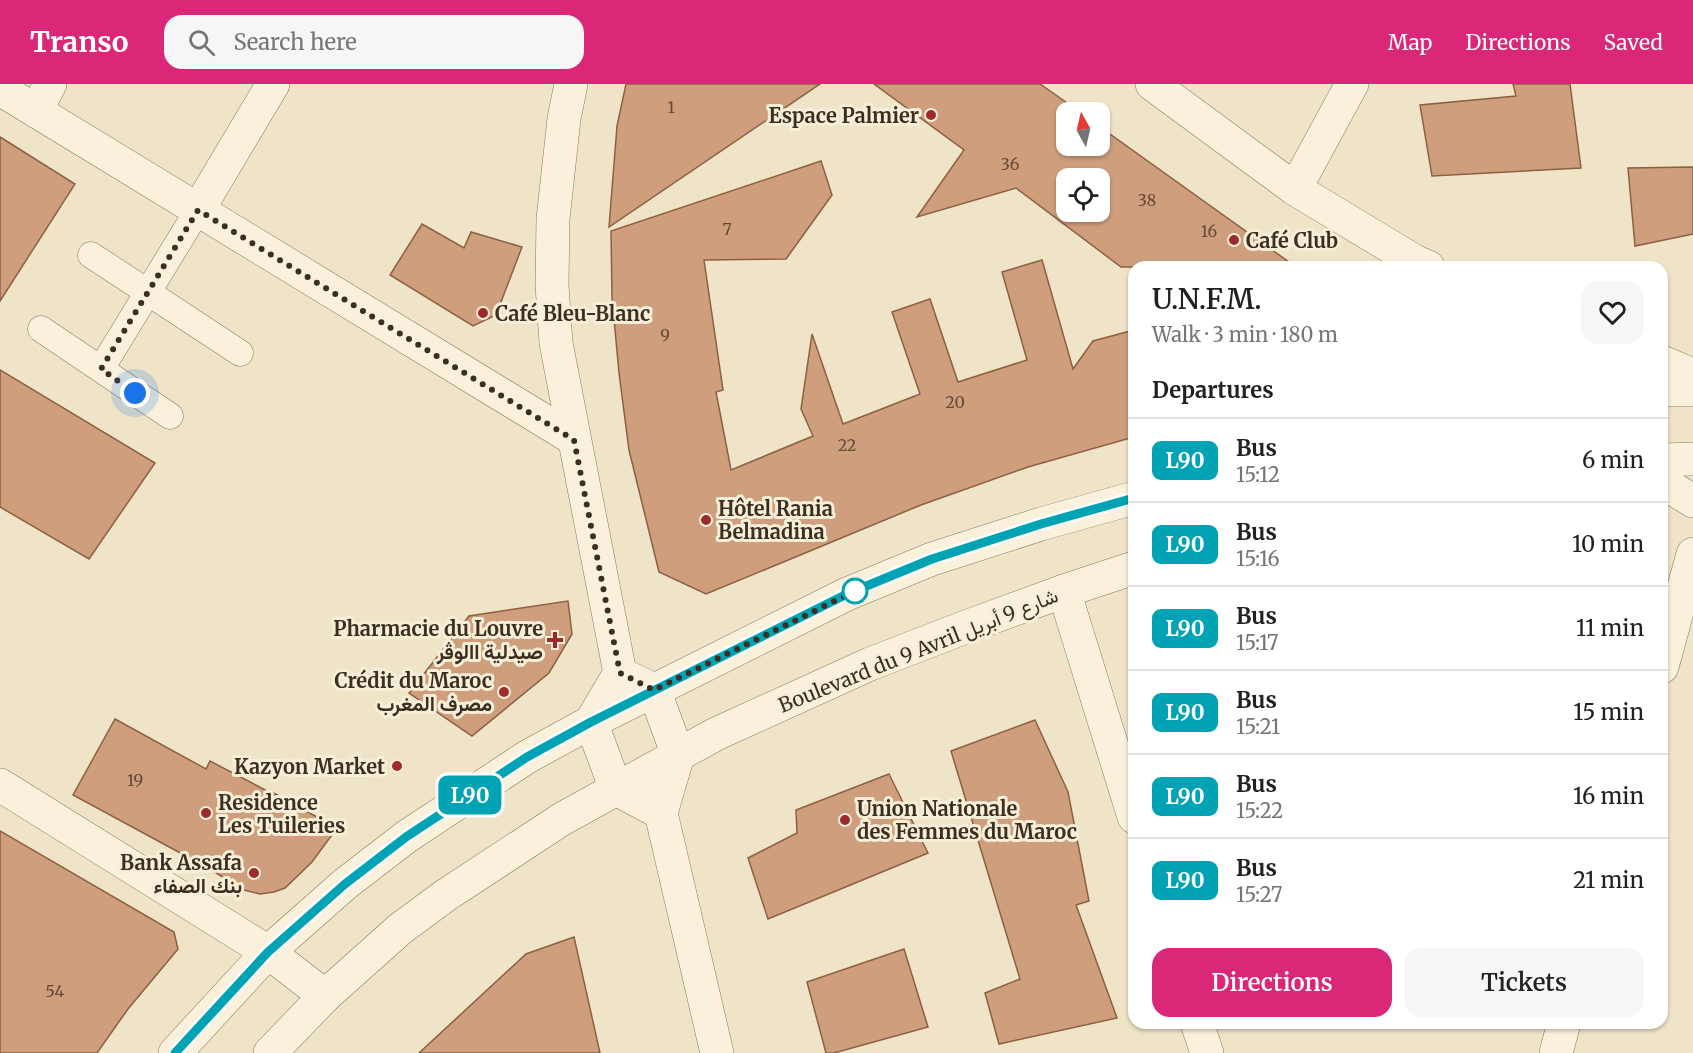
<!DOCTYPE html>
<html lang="en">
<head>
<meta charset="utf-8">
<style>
  body { margin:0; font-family:Merriweather,Vazirmatn,serif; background:#f6f6f6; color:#202124; height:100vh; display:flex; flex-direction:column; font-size:22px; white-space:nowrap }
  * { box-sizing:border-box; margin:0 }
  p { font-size:20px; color:#757577 }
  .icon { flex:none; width:33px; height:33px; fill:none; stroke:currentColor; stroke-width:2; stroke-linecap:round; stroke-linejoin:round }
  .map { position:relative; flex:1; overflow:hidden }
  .panel { position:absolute; left:1128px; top:177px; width:540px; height:768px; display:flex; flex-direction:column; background:#fff; border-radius:18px; box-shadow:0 2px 4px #0004 }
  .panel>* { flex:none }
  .badge { padding:0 12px; border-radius:9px; font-size:21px; line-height:39px }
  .needle { width:39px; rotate:352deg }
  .fabs { position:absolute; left:1056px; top:18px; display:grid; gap:12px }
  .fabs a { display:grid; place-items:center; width:54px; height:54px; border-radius:12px; background:#fff; box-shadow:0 2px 4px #0004; font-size:30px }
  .you { position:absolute; width:30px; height:30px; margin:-15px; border:4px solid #fff; border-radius:50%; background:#1a73e8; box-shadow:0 0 0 9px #1a73e833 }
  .map>.badge { position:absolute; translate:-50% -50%; box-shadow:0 0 0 3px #fff }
  h2 { padding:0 24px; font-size:22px; line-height:54px }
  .round { display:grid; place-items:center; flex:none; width:63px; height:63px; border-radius:18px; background:#f6f6f6 }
  .headline { display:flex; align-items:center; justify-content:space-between; height:102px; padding:0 24px }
  h1 { font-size:28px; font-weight:600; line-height:45px }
  .button { display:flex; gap:12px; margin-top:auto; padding:12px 24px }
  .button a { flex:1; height:69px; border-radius:18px; background:#db2777; color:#fff; font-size:24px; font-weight:600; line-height:69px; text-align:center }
  .button a+a { background:#f6f6f6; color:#202124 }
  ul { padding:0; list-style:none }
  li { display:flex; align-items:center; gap:18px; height:84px; padding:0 24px; border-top:2px solid #e0e0e0 }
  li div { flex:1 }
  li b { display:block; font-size:22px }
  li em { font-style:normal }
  li .badge { min-width:66px; font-weight:700; text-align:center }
  header { display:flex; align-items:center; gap:36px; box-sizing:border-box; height:84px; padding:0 30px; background:#db2777; color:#fff }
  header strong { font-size:28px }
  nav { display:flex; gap:33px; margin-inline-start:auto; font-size:21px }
  .search { width:420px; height:54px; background:#f6f6f6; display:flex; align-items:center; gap:15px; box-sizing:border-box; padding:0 21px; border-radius:18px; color:#757577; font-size:22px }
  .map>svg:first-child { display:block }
  .building { fill:#cf9f7d; stroke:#8d5f41; stroke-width:1.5; fill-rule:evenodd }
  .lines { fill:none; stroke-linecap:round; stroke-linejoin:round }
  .service-casing { stroke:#8d765c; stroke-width:27 }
  .minor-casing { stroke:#8d765c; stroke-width:34 }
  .tertiary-casing { stroke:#8d765c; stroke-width:34 }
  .service { stroke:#faf1dc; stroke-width:26 }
  .minor { stroke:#faf1dc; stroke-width:33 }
  .tertiary { stroke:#faf1dc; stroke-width:33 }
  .line-casing { stroke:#fff; stroke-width:14 }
  .line { stroke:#00a3b4; stroke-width:9 }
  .walk { stroke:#3d2e20; stroke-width:6; stroke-dasharray:0 10.8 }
  .poi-dot { fill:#9e2a2b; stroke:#f7eed8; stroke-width:2 }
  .stop-dot { fill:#fff; stroke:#00a3b4; stroke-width:3 }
  .labels { text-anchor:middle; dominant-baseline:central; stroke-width:6; stroke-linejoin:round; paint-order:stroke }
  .number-label { font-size:16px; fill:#624a37 }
  .poi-label { font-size:20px; font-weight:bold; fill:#3d2e20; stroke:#f7eed8; text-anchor:end }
  .street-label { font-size:20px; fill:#3d2e20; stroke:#f7eed8 }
</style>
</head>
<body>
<header>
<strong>Transo</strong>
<div class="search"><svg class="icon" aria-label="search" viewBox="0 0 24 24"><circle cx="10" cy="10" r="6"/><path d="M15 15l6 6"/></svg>Search here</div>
<nav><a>Map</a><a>Directions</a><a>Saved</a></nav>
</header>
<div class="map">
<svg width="1693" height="969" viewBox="0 0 1693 969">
  <rect width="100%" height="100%" fill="#f0e4c8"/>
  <g class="building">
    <polygon points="626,0 820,0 609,143 617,42"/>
    <path d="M874 0H1040L1080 28H1066V62H1100V43L1296 183H1121L1016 104 917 133 964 66ZM1066 94H1100V128H1066Z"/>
    <polygon points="1513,0 1570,0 1581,84 1432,92 1420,21 1516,12"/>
    <polygon points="0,53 75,100 0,217"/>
    <polygon points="821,77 832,111 786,175 704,176 723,306 716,308 731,386 813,352 801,325 812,250 843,340 920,310 892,228 930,215 958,298 1027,276 1002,188 1042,176 1073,285 1093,257 1134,246 1134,353 1028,383 921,421 706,510 659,488 629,366 619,289 612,213 611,147"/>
    <polygon points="1693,83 1693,150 1635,162 1628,84"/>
    <polygon points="422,140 464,164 471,148 522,163 496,231 473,242 390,191"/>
    <polygon points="0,286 155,379 89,475 0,423"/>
    <polygon points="568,517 572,550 549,589 472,652 409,609 469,532"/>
    <polygon points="115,635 206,685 210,677 269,708 270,707 337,744 312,778 285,804 274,808 260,810 244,806 208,784 73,711"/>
    <polygon points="1035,636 1068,708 1089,817 1076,821 1117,934 999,960 985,909 1020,895 951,667"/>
    <polygon points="889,690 928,769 768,835 748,774 797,749 796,726"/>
    <polygon points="0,747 174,848 178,865 128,925 97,969 0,969"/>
    <polygon points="574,853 600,969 419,969 526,870"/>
    <polygon points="904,865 928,943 834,969 826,969 807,898"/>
  </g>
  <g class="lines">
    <defs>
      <g id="service">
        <polyline points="91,171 240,269"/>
        <polyline points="41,245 170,332"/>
        <polyline points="101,285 198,126"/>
      </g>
      <g id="minor">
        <polyline points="571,0 564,35 553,135 552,201 556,259 620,589 591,638 616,705 661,729"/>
        <polyline points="1152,0 1295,105 1416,178 1428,183"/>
        <polyline points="0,5 574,355"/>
        <polyline points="36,27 50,0"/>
        <polyline points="1295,105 1352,0"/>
        <polyline points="198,126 273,0"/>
        <polyline points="1662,278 1693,291"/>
        <polyline points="1662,398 1693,417"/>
        <polyline points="1064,507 1134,733"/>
        <polyline points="1662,583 1693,470"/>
        <polyline points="629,594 654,606 678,671 661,729 717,969"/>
        <polyline points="0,701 268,868 325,912"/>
        <polyline points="1197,939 1207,969"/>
        <polyline points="1556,969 1564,939"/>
      </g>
      <g id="tertiary">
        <polyline points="1415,183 1416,178"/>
        <polyline points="1662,306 1693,306"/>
        <polyline points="1662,376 1693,375"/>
        <polyline points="175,969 268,868 345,800 406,753 527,673 591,638 847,510 932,475 1041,440 1134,414"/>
        <polyline points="270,969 325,912 400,845 446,811 562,735 716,650 870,580 963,544 1064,507 1134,484"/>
      </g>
    </defs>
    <use href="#service" class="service-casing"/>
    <use href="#minor" class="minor-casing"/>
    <use href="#tertiary" class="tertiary-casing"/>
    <use href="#service" class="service"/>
    <use href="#minor" class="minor"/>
    <use href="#tertiary" class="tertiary"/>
  </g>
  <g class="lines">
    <defs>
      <polyline id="line" points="175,969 268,868 345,800 406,753 527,673 591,638 847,510 932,475 1041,440 1134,414"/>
    </defs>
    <use href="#line" class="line-casing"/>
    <use href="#line" class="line"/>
    <polyline class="walk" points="135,309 101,285 198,126 574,356 620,589 654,606 855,507"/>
  </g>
  <g class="poi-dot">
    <circle cx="931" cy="31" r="6"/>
    <circle cx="1234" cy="156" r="6"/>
    <circle cx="483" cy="229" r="6"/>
    <circle cx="706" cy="436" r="6"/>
    <path d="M552 547h6v6h6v6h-6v6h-6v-6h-6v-6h6z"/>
    <circle cx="504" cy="608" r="6"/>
    <circle cx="397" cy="682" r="6"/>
    <circle cx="206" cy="729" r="6"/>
    <circle cx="845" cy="736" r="6"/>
    <circle cx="254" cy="789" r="6"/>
  </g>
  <circle class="stop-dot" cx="855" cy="507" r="12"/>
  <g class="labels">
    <g class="number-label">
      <text x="671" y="23">1</text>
      <text x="1010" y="80">36</text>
      <text x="1147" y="116">38</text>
      <text x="727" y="145">7</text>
      <text x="1209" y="147">16</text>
      <text x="665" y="251">9</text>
      <text x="955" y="318">20</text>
      <text x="847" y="361">22</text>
      <text x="135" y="696">19</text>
      <text x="55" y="907">54</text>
    </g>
    <g class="poi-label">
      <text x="919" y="31">Espace Palmier</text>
      <text x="1246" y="156" text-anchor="start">Café Club</text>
      <text x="495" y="229" text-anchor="start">Café Bleu-Blanc</text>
      <text x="718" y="424" text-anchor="start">Hôtel Rania<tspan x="718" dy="23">Belmadina</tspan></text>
      <text x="543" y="544">Pharmacie du Louvre<tspan x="543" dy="23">صيدلية االوڤر</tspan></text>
      <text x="492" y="596">Crédit du Maroc<tspan x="492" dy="23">مصرف المغرب</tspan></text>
      <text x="385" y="682">Kazyon Market</text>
      <text x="218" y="718" text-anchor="start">Residence<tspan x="218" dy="23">Les Tuileries</tspan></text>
      <text x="857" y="724" text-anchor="start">Union Nationale<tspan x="857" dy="23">des Femmes du Maroc</tspan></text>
      <text x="242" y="778">Bank Assafa<tspan x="242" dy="23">بنك الصفاء</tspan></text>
    </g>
    <g class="street-label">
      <text transform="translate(918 566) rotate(-22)">Boulevard du 9 Avril شارع 9 أبريل</text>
    </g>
  </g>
</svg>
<div class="fabs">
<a><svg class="needle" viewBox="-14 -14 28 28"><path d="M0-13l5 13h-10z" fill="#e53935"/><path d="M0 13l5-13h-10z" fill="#757577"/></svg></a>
<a><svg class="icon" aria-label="locate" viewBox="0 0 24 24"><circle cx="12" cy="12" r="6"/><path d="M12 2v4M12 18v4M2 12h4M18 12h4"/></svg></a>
</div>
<div class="you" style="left:135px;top:309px"></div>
<b class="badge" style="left:470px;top:711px;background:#00a3b4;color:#fff">L90</b>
<section class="panel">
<div class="headline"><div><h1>U.N.F.M.</h1><p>Walk · 3 min · 180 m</p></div><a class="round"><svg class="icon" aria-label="heart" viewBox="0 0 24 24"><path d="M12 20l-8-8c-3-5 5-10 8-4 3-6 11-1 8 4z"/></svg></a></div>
<h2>Departures</h2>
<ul>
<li><span class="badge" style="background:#00a3b4;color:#fff">L90</span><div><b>Bus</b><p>15:12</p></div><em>6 min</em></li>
<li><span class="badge" style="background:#00a3b4;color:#fff">L90</span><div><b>Bus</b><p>15:16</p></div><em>10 min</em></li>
<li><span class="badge" style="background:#00a3b4;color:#fff">L90</span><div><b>Bus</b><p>15:17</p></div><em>11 min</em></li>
<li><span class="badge" style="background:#00a3b4;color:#fff">L90</span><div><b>Bus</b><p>15:21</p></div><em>15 min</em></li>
<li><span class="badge" style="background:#00a3b4;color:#fff">L90</span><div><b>Bus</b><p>15:22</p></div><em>16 min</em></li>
<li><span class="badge" style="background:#00a3b4;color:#fff">L90</span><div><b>Bus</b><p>15:27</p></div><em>21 min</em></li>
</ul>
<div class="button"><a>Directions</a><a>Tickets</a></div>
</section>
</div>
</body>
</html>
